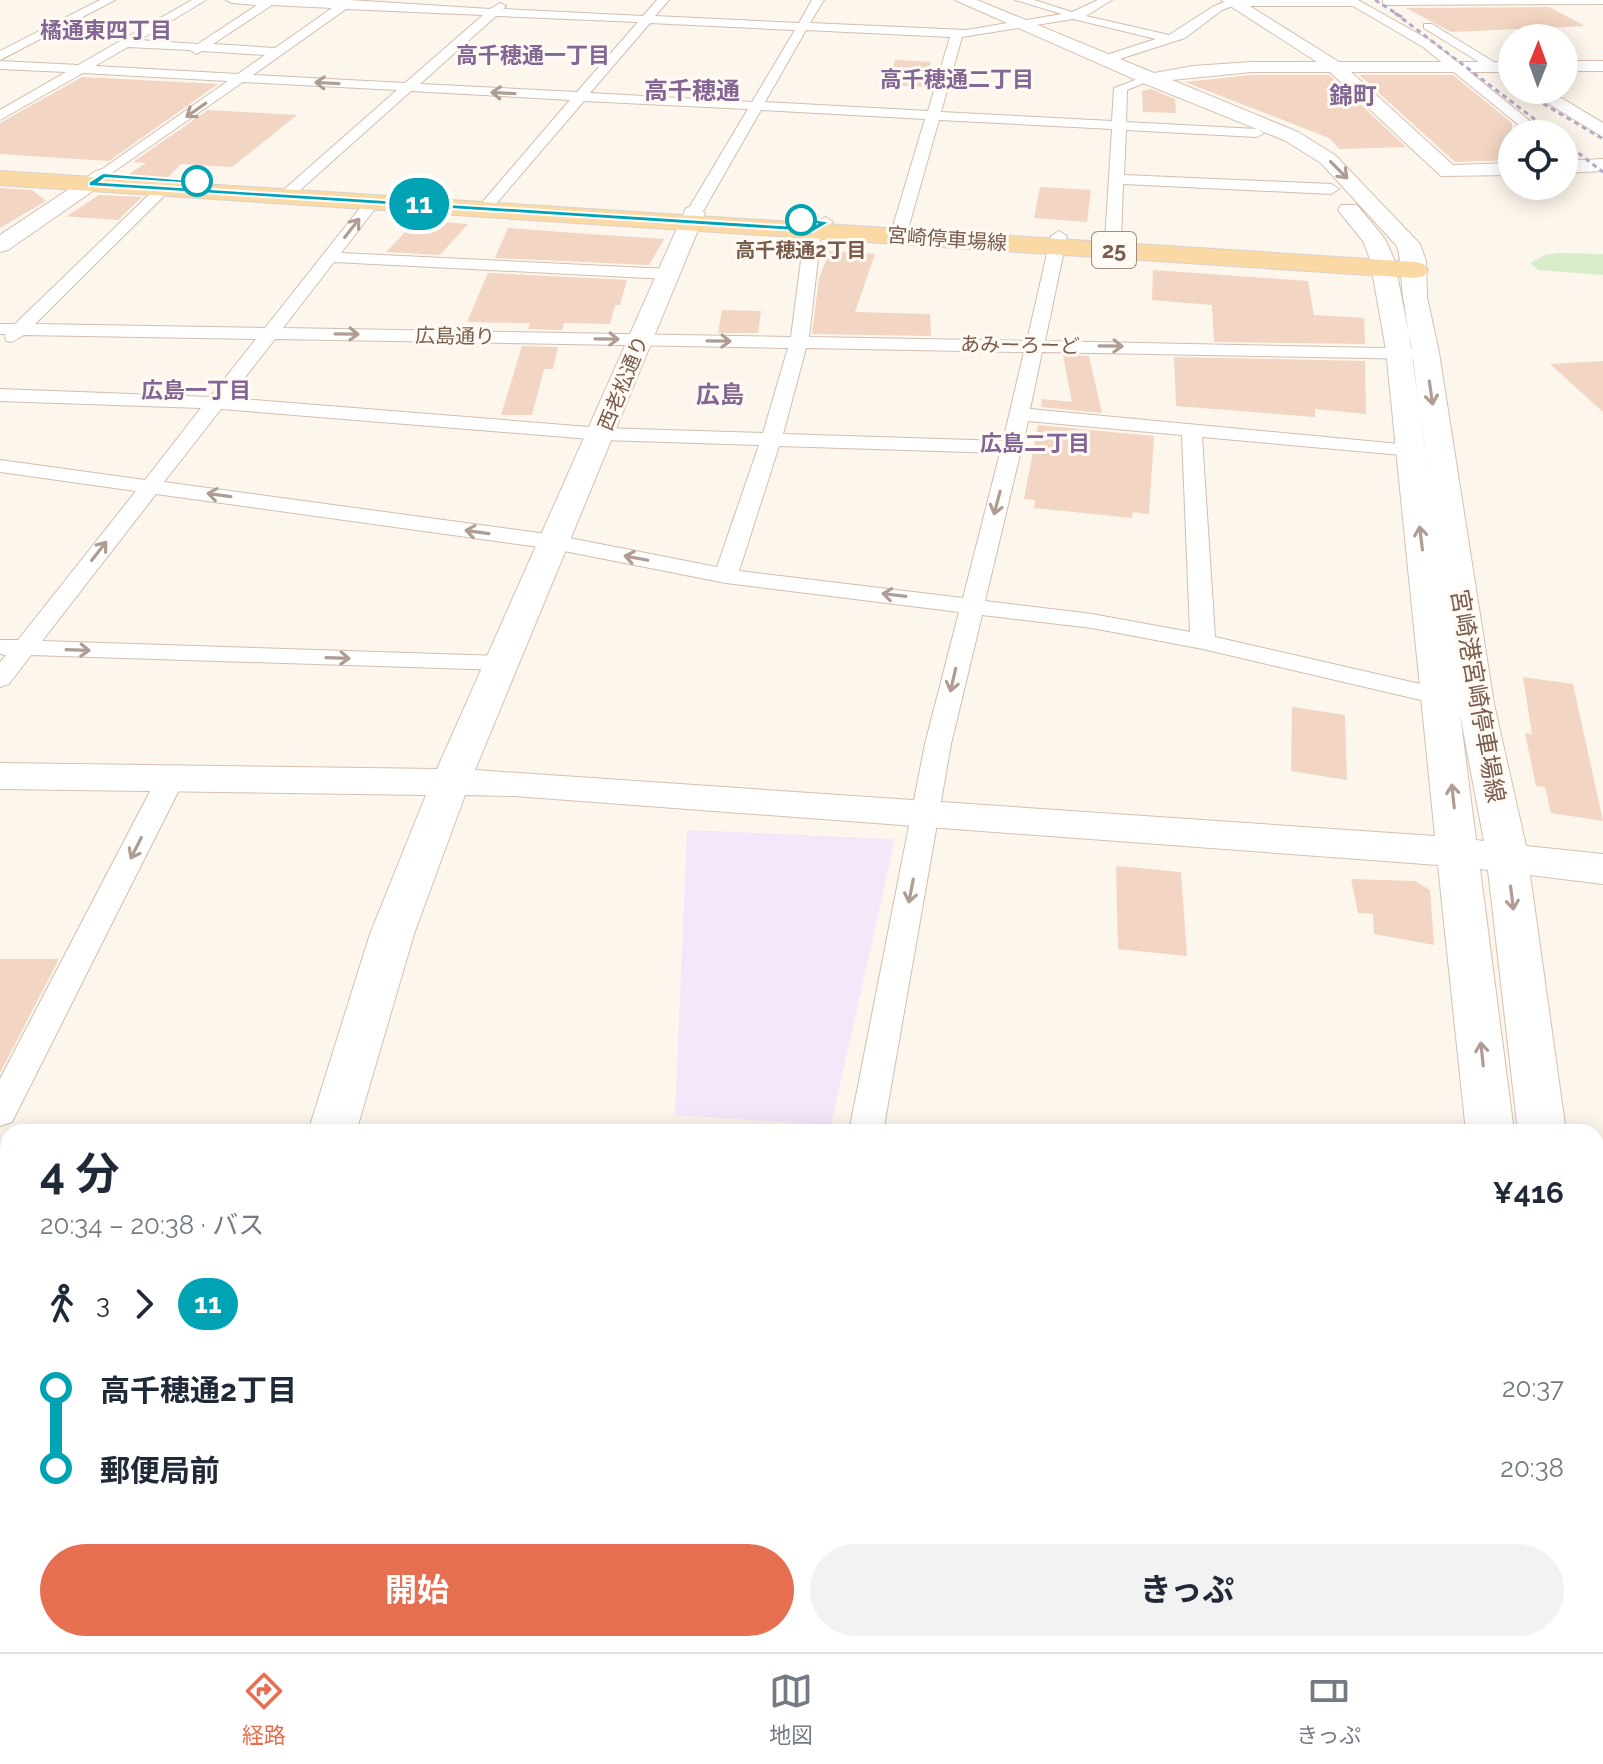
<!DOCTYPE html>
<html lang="ja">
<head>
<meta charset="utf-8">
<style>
  body { margin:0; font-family:Raleway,"Noto Sans JP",sans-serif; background:#f2f2f3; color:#1f2937; height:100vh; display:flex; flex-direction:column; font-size:30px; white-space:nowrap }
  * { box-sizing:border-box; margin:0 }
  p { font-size:26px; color:#747a83 }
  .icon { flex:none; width:44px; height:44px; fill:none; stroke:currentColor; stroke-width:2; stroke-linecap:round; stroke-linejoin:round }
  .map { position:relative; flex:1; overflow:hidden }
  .drawer { position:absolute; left:0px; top:1124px; width:1604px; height:528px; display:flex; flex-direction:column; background:#fff; border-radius:24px 24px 0 0; box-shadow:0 4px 20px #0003 }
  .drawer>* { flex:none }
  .badge { padding:0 16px; border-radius:26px; font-size:28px; line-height:52px }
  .needle { width:52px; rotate:1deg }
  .fabs { position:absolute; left:1498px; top:24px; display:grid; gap:16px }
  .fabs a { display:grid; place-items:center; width:80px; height:80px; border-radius:50%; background:#fff; box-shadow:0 4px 20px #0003; font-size:40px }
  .map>.badge { position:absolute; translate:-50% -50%; box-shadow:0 0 0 4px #fff }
  .legs { display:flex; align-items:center; gap:12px; height:88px; padding:0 40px; font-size:26px }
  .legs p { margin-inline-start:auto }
  .overview { display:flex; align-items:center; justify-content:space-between; height:136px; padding:0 40px }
  h1 { font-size:44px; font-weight:700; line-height:60px }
  .button { display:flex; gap:16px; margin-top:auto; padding:16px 40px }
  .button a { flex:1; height:92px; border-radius:48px; background:#e76f51; color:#fff; font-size:32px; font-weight:700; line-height:92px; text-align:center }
  .button a+a { background:#f2f2f3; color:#1f2937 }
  ul { padding:0 40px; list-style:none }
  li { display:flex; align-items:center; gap:28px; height:80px; font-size:30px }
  li i { display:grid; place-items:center; width:12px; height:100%; margin:0 10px; background:currentColor }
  li i::after { content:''; width:20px; height:20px; margin:-10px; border:6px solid; border-radius:50%; background:#fff }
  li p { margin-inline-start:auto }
  li:first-child i { background:linear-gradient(#0000 50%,currentColor 0) }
  li:last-child i { background:linear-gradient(currentColor 50%,#0000 0) }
  .tabs { display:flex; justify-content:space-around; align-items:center; height:112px; border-top:2px solid #e0e1e3; background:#fff; font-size:22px; color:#747a83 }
  .tabs a { display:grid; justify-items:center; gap:4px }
  .tabs .current { color:#e76f51 }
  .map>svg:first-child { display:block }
  .education { fill:#f3e8fa }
  .green { fill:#d8ecc9 }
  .building { fill:#f3d5c3 }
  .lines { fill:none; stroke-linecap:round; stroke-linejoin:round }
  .street-casing { stroke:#d1beb0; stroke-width:2 }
  .secondary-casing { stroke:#d6c0b0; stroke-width:2 }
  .primary-casing { stroke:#dad1cd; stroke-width:2 }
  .street { fill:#fff; fill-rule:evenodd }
  .secondary { fill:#fff; fill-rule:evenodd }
  .primary { fill:#fbd9a5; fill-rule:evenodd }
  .rail { stroke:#b9a8c9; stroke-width:3; stroke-dasharray:5 4; stroke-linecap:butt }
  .oneway { stroke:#af9d94 }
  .line-1 { fill:#00a3b4; stroke:#fff; stroke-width:2 }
  .stop-1-dot { fill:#fff; stroke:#00a3b4; stroke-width:4 }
  .labels { text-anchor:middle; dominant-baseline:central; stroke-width:6; stroke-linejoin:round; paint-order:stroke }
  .far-street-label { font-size:20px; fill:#7a5c4d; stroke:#fffaf3 }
  .far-stop-label { font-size:20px; font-weight:bold; fill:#7a5c4d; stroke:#fffaf3 }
  .far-neighbourhood-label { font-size:22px; font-weight:bold; fill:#846695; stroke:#fffaf3 }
  .shield { fill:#fffaf3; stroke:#a28b7f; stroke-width:2 }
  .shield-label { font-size:22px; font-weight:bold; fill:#7a5c4d }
  .far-quarter-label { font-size:24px; font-weight:bold; fill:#846695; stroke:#fffaf3 }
  .street-label { font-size:24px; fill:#7a5c4d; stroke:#fffaf3 }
</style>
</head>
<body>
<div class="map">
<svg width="1603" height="1652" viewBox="0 0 1603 1652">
  <rect width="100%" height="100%" fill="#fdf6ec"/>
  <polygon class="education" points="687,830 895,839 831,1125 675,1115"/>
  <g class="green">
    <polygon points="1560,253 1603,254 1603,275 1538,270 1530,263 1545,255"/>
    <polygon points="895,1644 1498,1644 1498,1652 896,1652"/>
  </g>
  <g class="building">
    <polygon points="1549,7 1585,26 1451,32 1406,8"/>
    <polygon points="895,60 931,62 925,87 887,85"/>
    <polygon points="1251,75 1329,75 1406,147 1340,149 1329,138 1185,82"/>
    <polygon points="1359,75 1453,75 1512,123 1512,160 1455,162"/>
    <polygon points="82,77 218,84 109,161 0,154 0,123"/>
    <polygon points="1151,89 1175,99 1176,113 1143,112 1142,91"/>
    <polygon points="208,110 297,115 232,167 181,164 166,179 126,176 146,163 133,162"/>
    <polygon points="1040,187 1091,190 1087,222 1034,218"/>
    <polygon points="0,188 32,190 46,201 0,228"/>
    <polygon points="99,195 142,197 118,220 62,216 67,216"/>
    <polygon points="417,220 468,224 440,255 386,252"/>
    <polygon points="508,228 575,233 664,239 649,265 495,258"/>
    <polygon points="830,251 875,254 855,312 930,314 931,336 812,334 819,278"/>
    <polygon points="1153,270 1308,281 1314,315 1364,318 1365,344 1214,342 1212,305 1152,300"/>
    <polygon points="488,273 627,280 620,305 615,305 610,324 564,323 562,330 528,329 530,323 467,322"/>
    <polygon points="722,310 761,311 758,333 718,333"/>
    <polygon points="522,346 558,347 553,369 544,369 532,415 501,415"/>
    <polygon points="1063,355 1089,356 1102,413 1041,407 1042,399 1072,402"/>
    <polygon points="1174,357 1365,361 1366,414 1315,409 1315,417 1176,406"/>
    <polygon points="1603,361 1603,412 1550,364"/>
    <polygon points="1038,425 1154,436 1149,514 1133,512 1132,518 1034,508 1035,500 1024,499"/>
    <polygon points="1523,677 1573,684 1603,821 1551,813 1545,787 1536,786 1525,733 1532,734"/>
    <polygon points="1292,707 1345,715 1347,780 1291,771"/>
    <polygon points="1116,866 1181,872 1187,956 1118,949"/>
    <polygon points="1351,879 1415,881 1430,890 1434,945 1374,934 1373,914 1358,913"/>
    <polygon points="0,959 59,959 0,1073"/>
  </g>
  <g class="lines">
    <defs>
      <g id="street">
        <polygon points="100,0 115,0 0,60 0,51"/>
        <path d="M192 0H206L139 40 198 44 257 5 232 3 226 0H349L490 9 500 3 506 6 503 9 643 16 657 0H669L655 16 799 23 812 0H824L810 23 966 30 1062 14 1015 0H1034L1072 12 1098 0H1112L1086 16 1169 35 1214 6 1230 0H1358L1431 41 1546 134H1530L1423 47 1353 6H1233L1222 10 1185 38 1104 64 1100 63V57L1156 39 1073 19 962 37 941 112 1112 121 1114 88 1138 79 1144 83 1127 90 1126 122 1257 129 1264 133 1257 137 1126 130 1124 175 1331 184 1339 189 1331 194 1123 184 1121 240 1125 250 1117 255 1111 253 1105 240 1112 129 939 120 906 236 898 241 890 236 925 119 761 110 702 213 694 218 686 213 748 109 584 101 489 212 484 214 476 209 479 206 570 100 411 91 290 199H280V193L397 90 243 82 103 179 98 178V172L228 81 83 73 0 120V110L66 72 0 69V61L78 65ZM272 5 332 8 275 48 213 44ZM346 9 483 15 405 83 253 75ZM496 16 638 22 577 92 420 84ZM650 23 795 30 752 102 590 93ZM806 30 950 37 928 111 765 102ZM128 47 190 50 196 54 202 51 265 55 238 74 95 66Z"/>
        <polygon points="1383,0 1603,0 1603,4 1387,5 1383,4"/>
        <polygon points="1424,24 1432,24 1502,67 1492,70 1424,28"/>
        <polygon points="1564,150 1584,163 1584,169 1574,169 1564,161"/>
        <path d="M163 184 168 186V192L35 324 265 328 368 198 373 196 381 201 341 253 668 269 676 274 668 279 334 262 283 328 791 337 805 230 825 217 833 222 821 232 809 337 1027 341 1051 236 1059 231 1067 236 1045 341 1430 349 1432 353 1423 359 1042 352 1030 409 1442 448 1445 452 1442 456 1435 458 1202 437 1215 637 1455 692 1464 694 1468 700 1464 706 1455 708 1203 649 1092 628 982 615 951 744 883 1132H849L925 744 959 612 726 583 554 549 156 494 42 641 502 656 511 658 514 663 511 668 502 670 31 655 9 684 0 687V662L6 655 0 654V640H18L136 491 0 472V460L145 480 201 408 0 401V389L210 397 256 339 24 335 12 342 6 341 5 334H0V324H15L158 186ZM275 339 788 348 763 433 602 428 229 398ZM806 348 1024 352 1003 441 783 434ZM221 409 602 440 759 445 717 567 554 535 164 482ZM1028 421 1182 435 1190 632 1092 614 985 601ZM779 446 1000 453 963 598 739 571Z"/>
        <polygon points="171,769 181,772 185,778 12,1122 0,1126 0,1079 157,778 161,772"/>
        <polygon points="8,1143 8,1173 0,1175 0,1145"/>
        <polygon points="1596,1207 1603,1208 1603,1240 1596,1239"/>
        <polygon points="0,1537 8,1538 8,1580 0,1579"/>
        <rect x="857" y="1644" width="44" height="8"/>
      </g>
      <g id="secondary">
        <path d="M955 0H977L1154 73 1193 66 1251 62H1317L1221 0H1240L1339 62H1512V72H1351L1453 165 1512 163V175L1441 176 1330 72H1251L1172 80 1298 132 1335 155 1420 244 1426 261 1427 297 1439 353 1494 704 1526 846 1603 854V884L1530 875 1566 1132H1518L1488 870 1480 869 1514 1132H1466L1438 865 514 796 465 795 414 934 356 1132H308L370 934 426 795 0 789V763L437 769 686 208 694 206 705 213 475 770 1435 836 1386 350 1370 259 1363 241 1338 210 1341 205H1357L1385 239 1394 259 1412 350 1429 483C1422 422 1413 362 1404 302 1400 283 1403 265 1397 246L1321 163 1284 140 1143 83ZM1460 714 1484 841 1476 840Z"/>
        <rect x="1564" y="61" width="39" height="10"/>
        <polygon points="1526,90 1548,90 1603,123 1603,137"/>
        <polygon points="1603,159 1603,171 1564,173 1564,161"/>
        <polygon points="103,169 110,171 114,175 110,179 8,250 0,252 0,235 96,171"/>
        <polygon points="1596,1436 1603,1439 1603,1535 1596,1532"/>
        <polygon points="155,1644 219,1644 216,1652 152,1652"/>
        <polygon points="1527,1644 1591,1644 1592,1652 1528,1652"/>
      </g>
      <polygon id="primary" points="0,171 1415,262 1424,264 1428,270 1424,276 1415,278 0,185"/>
    </defs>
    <use href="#street" class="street-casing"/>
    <use href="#secondary" class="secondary-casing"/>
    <use href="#primary" class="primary-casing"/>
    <use href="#street" class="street"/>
    <use href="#secondary" class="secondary"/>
    <use href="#primary" class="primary"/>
    <g class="rail">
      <polyline points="1375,0 1405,19"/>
      <polyline points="1395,13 1554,134"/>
      <polyline points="1520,90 1603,139"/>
      <polyline points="1564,142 1603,172"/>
    </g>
  </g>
  <defs><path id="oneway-shaft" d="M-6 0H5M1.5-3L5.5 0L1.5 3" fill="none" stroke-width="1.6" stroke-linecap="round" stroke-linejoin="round" transform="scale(2)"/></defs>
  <g class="oneway">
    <use href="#oneway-shaft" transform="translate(327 83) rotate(-177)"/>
    <use href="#oneway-shaft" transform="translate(503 93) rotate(-177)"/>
    <use href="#oneway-shaft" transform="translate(196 110) rotate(145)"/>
    <use href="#oneway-shaft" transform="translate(1339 170) rotate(45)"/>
    <use href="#oneway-shaft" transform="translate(352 228) rotate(-52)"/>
    <use href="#oneway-shaft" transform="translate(347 334) rotate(1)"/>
    <use href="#oneway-shaft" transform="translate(607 339) rotate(1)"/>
    <use href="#oneway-shaft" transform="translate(719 341) rotate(1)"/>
    <use href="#oneway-shaft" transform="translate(1111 346) rotate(1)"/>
    <use href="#oneway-shaft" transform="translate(1431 393) rotate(82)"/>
    <use href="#oneway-shaft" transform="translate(219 495) rotate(-172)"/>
    <use href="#oneway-shaft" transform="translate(997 503) rotate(105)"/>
    <use href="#oneway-shaft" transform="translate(477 532) rotate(-172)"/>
    <use href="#oneway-shaft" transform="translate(1421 538) rotate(-97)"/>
    <use href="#oneway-shaft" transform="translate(99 551) rotate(-52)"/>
    <use href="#oneway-shaft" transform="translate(636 558) rotate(-169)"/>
    <use href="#oneway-shaft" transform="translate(894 595) rotate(-173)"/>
    <use href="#oneway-shaft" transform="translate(78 650) rotate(2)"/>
    <use href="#oneway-shaft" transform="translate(338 658) rotate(2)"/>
    <use href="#oneway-shaft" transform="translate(953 680) rotate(103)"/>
    <use href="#oneway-shaft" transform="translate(1453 796) rotate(-96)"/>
    <use href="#oneway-shaft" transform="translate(136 848) rotate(117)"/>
    <use href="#oneway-shaft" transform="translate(911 891) rotate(101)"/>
    <use href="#oneway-shaft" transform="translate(1512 898) rotate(83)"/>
    <use href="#oneway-shaft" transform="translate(1482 1054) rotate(-96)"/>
  </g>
  <polygon class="line-1" points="103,173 201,181 197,184 105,178 100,182 811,227 816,224 796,220 801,217 830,222 813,232 89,186 89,182"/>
  <g class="stop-1-dot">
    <circle cx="197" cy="181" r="14"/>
    <circle cx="801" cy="220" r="14"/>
  </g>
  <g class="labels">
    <g class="far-street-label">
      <text transform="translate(947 239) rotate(4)">宮崎停車場線</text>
      <text transform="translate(455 336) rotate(1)">広島通り</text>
      <text transform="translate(1020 345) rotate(1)">あみーろーど</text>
      <text transform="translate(623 383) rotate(-68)">西老松通り</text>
    </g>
    <g class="far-stop-label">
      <text x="801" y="250">高千穂通2丁目</text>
    </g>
    <g class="far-neighbourhood-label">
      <text x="106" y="30">橘通東四丁目</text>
      <text x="533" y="55">高千穂通一丁目</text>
      <text x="957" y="79">高千穂通二丁目</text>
      <text x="196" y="390">広島一丁目</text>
      <text x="1035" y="443">広島二丁目</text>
    </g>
    <rect class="shield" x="1092" y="232" width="44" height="36" rx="6"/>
    <g class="shield-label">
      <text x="1114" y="250">25</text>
    </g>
    <g class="far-quarter-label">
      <text x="692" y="90">高千穂通</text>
      <text x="1353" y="95">錦町</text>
      <text x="720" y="394">広島</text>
    </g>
    <g class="street-label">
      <text transform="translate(1478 696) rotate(80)">宮崎港宮崎停車場線</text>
    </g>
  </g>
</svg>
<div class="fabs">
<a><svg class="needle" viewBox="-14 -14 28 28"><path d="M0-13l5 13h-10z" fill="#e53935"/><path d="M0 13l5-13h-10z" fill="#747a83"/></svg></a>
<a><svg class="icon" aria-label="locate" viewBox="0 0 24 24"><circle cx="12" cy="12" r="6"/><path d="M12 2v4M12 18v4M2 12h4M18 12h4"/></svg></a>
</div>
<b class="badge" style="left:419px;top:204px;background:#00a3b4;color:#fff">11</b>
<section class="drawer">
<div class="overview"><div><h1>4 分</h1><p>20:34 – 20:38 · バス</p></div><b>¥416</b></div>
<div class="legs"><svg class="icon" aria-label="walk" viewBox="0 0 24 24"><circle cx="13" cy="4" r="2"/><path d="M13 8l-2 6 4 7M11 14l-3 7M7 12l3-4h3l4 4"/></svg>3<svg class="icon" aria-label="forward" viewBox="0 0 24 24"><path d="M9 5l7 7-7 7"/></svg><b class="badge" style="background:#00a3b4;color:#fff">11</b></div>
<ul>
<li><i style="color:#00a3b4"></i><b>高千穂通2丁目</b><p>20:37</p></li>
<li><i style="color:#00a3b4"></i><b>郵便局前</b><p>20:38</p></li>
</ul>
<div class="button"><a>開始</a><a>きっぷ</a></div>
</section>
</div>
<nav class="tabs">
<a class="current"><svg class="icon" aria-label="directions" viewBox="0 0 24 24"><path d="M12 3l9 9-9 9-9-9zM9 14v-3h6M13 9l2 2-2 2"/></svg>経路</a>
<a><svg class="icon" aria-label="map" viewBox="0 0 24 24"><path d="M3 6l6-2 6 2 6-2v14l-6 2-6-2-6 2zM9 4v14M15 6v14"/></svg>地図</a>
<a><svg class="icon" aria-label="tickets" viewBox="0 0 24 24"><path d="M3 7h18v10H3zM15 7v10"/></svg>きっぷ</a>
</nav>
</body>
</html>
